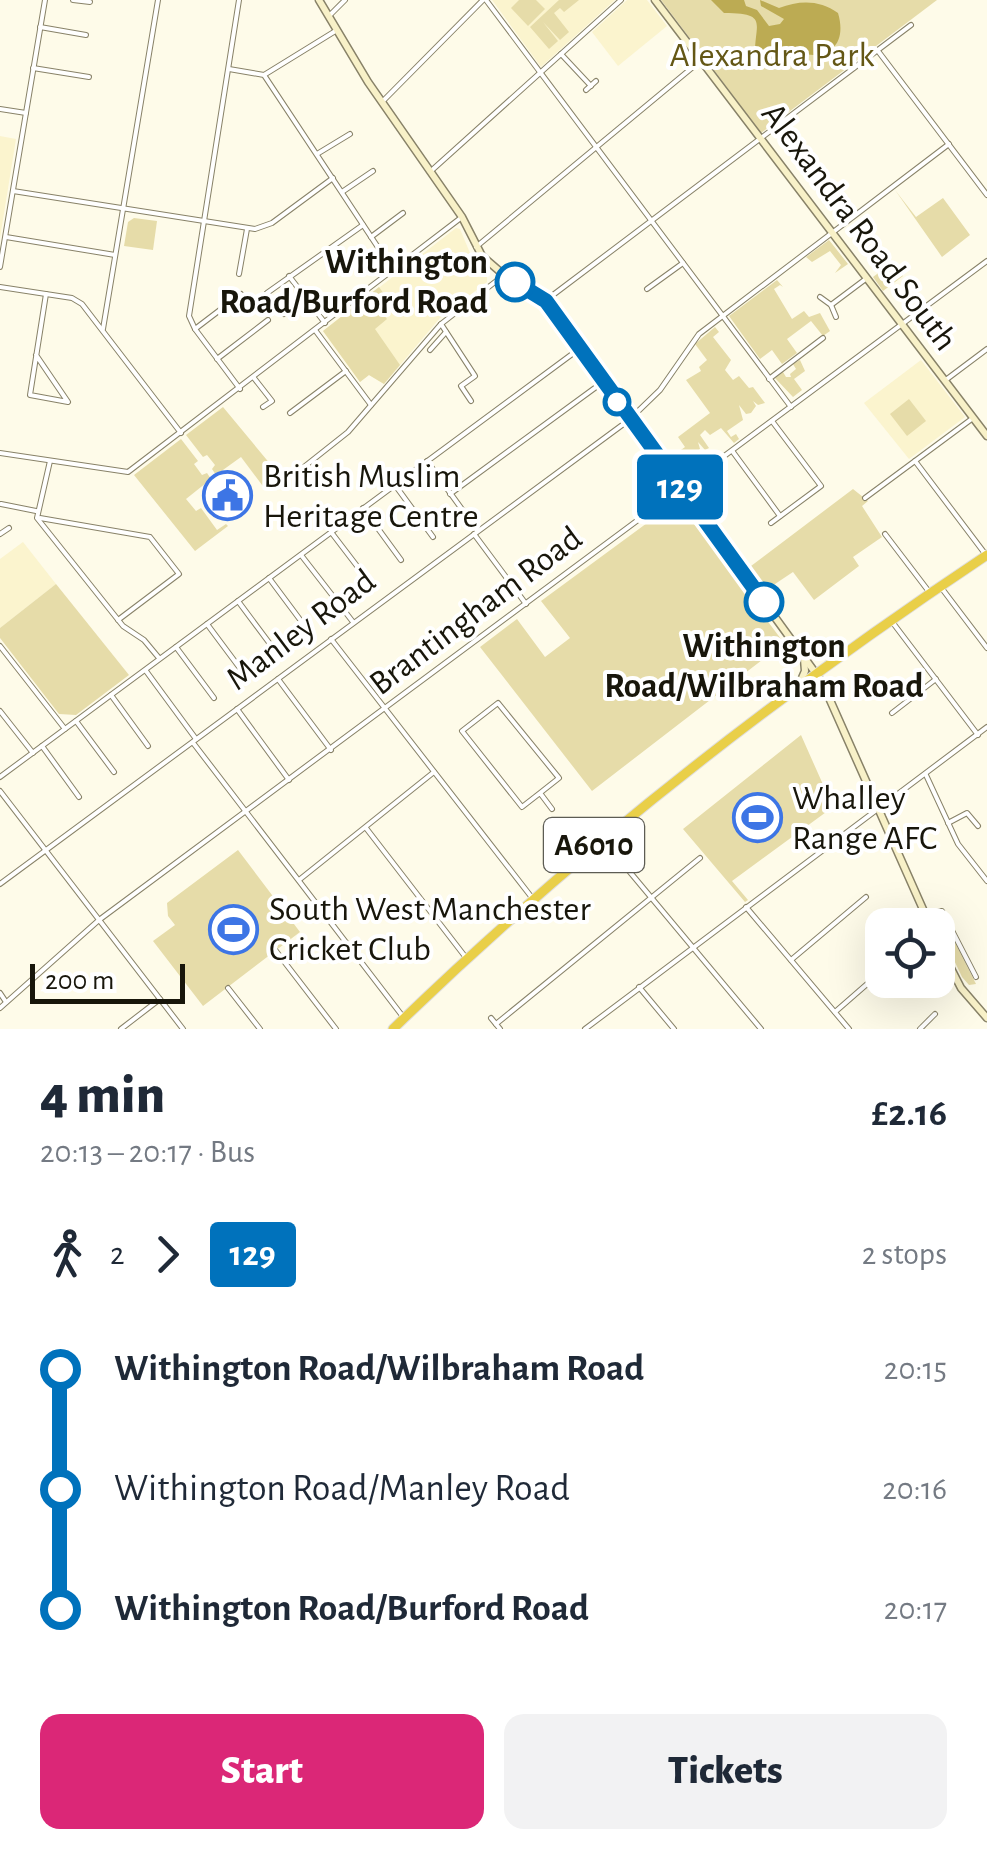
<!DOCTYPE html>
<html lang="en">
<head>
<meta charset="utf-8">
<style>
  body { margin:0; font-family:"Alegreya Sans",sans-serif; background:#f2f2f3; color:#1f2937; height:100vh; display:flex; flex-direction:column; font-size:38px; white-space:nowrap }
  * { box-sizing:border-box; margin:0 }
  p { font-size:32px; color:#747a83 }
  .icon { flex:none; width:55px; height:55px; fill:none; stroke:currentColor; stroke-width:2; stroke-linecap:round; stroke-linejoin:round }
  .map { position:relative; height:1029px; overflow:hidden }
  .panel { display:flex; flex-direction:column; background:#fff; flex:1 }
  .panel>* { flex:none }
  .badge { padding:0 20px; border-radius:8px; font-size:35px; line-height:65px }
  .buttons { position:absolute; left:865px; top:908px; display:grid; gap:20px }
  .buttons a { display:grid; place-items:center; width:90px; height:90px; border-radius:20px; background:#fff; box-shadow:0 10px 40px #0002; font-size:50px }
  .scale { position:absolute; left:30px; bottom:25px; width:155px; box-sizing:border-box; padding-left:10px; border:5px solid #18160b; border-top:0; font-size:28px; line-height:35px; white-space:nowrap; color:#18160b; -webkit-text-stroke:8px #fff; paint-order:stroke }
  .map>.badge { position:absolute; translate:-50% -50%; box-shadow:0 0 0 5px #fff }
  .legs { display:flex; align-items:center; gap:15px; height:110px; padding:0 40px; font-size:32px }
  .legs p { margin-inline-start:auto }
  .summary { display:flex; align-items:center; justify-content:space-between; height:170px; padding:0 40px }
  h1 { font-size:55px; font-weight:800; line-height:75px }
  .primary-button { display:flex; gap:20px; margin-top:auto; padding:20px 40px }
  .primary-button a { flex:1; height:115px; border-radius:20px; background:#db2777; color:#fff; font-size:40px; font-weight:800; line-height:115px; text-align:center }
  .primary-button a+a { background:#f2f2f3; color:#1f2937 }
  ul { padding:0 40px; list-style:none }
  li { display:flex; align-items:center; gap:35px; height:120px; font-size:38px }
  li i { display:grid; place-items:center; width:15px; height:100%; margin:0 12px; background:currentColor }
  li i::after { content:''; width:25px; height:25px; margin:-12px; border:8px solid; border-radius:50%; background:#fff }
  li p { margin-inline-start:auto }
  li:first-child i { background:linear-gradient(#0000 50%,currentColor 0) }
  li:last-child i { background:linear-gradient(currentColor 50%,#0000 0) }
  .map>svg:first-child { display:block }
  .built { fill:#fbf4ce }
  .green { fill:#e6dca9 }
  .water { fill:#bcab53 }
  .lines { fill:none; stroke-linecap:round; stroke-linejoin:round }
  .street-casing { stroke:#888268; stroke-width:6 }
  .secondary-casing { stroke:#888268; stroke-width:9 }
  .highway-casing { stroke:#dfdedd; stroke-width:11 }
  .street { stroke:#fff; stroke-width:4 }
  .secondary { stroke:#f8f1c8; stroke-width:6 }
  .highway { stroke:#e9cf48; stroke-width:9 }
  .line-1-casing { stroke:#fff; stroke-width:22 }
  .line-1 { stroke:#0072bc; stroke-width:15 }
  .stop-1-dot { fill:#fff; stroke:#0072bc; stroke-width:5 }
  .labels { text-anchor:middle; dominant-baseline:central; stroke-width:8; stroke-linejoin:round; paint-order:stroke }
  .shield { fill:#fff; stroke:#5d5c54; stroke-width:2.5 }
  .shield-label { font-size:32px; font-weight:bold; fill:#18160b }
  .park-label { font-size:35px; fill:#645716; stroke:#fff }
  .street-label { font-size:35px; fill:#18160b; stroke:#fff }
  .stop-label { font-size:35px; font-weight:bold; fill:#18160b; stroke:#fff; text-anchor:end }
  .poi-label { font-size:35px; fill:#18160b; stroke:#fff; text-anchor:start }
</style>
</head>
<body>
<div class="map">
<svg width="987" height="1029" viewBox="0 0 987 1029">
  <rect width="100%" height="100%" fill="#fefbe9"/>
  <g class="built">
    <polygon points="492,0 615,0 541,67"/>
    <polygon points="627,0 647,0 667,26 618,66 592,32"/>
    <polygon points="0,136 16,139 0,238"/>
    <polygon points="456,228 460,229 475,265 487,277 487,282 440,318 384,384 369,375 360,382 323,331"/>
    <polygon points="921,360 965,417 909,459 864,403"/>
    <polygon points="23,542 56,584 0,628 0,559"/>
  </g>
  <g class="green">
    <polygon points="519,0 536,0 545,9 528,26 511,8"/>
    <polygon points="559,0 579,0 564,12 560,8 554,13 569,32 560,40 543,22 558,41 549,49 530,27"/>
    <polygon points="661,0 937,0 761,133"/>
    <polygon points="895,190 916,217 943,198 970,235 942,257"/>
    <polygon points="134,218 157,221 153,250 124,246 128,222"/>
    <polygon points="829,240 848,264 835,273 841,265 830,251 812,262 806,257"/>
    <polygon points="893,262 903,276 883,291 873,277"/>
    <polygon points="777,280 783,287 780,285 774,289 792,319 804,311 809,317 820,313 830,331 823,336 811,321 787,339 797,353 782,364 772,350 760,359 729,316"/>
    <polygon points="379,287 384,294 374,303 387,319 375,329 400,365 384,384 369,375 360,382 323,331"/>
    <polygon points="715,327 719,332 713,337 731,360 725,370 733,380 739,376 749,388 753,387 765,403 758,405 753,401 756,406 751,413 746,414 739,405 743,420 727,431 731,437 736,434 739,439 734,443 721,428 710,435 705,430 700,435 709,448 705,450 698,442 700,449 673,470 662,455 665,452 670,458 685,447 678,437 710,413 686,380 701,371 699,367 707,360 695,344"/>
    <polygon points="800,360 805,371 794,379 802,390 793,397 775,378 783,372 786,377 791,377 790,374 796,369 793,364"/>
    <polygon points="909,399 926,421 907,436 890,414"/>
    <polygon points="223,407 276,471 276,479 265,489 241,457 216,475 212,469 215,465 207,455 203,457 186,435"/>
    <polygon points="181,439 198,461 194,464 202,475 207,473 211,479 186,499 196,511 201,508 217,530 226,524 228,526 195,551 134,475"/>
    <polygon points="853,489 868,501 862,506 882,537 853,557 859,566 814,600 793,572 763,592 747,569"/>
    <polygon points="677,501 784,643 592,791 480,647 517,619 545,657 570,638 541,601"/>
    <polygon points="56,584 129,675 76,715 59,714 0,638 0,628"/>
    <polygon points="801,735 833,807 732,881 748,900 745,902 683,829"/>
    <polygon points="238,850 300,932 203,1006 153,941 175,925 168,916 167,903"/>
    <polygon points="937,914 941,914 976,984 969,985 962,977 934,918"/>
  </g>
  <path class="water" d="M711 0H744L746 6 757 10 769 26 780 24 784 19 761 6 760 0 779 8C800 0 820 0 838 13 849 50 821 64 790 49L782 63 765 65 755 55C754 24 770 13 724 13Z"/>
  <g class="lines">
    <defs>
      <g id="street">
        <polyline points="73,0 90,2"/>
        <polyline points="239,0 189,316 195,329 240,389"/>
        <polyline points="486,0 791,407"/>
        <polyline points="329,16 345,0"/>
        <polyline points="40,27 86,35"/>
        <polyline points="878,51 987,195"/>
        <polyline points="561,54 591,86"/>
        <polyline points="33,68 89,77"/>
        <polyline points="229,69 264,75 393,270"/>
        <polyline points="264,75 337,30"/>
        <polyline points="586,90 596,81"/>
        <polyline points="382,102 483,0"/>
        <polyline points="0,109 26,113"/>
        <polyline points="317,154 350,134"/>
        <polyline points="431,171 621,0"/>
        <polyline points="13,191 255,229 272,223 333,178"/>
        <polyline points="342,192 373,171"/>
        <polyline points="6,237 115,255"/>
        <polyline points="371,237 403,213"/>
        <polyline points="476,247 699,62"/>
        <polyline points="0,267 45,0"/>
        <polyline points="239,274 247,229"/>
        <polyline points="289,276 325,323"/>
        <polyline points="0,287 72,298 82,304 181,433"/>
        <polyline points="647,289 683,263"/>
        <polyline points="267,293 363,225"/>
        <polyline points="820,297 831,305 836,317"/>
        <polyline points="545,301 911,25"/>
        <polyline points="831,305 867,278"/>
        <polyline points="284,314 305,298"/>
        <polyline points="441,324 475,376 461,386 471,401"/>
        <polyline points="103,329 158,0"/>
        <polyline points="195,329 241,294"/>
        <polyline points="315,330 371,405"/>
        <polyline points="430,350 446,332"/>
        <polyline points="36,355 68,402 30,395 46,294"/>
        <polyline points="217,359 268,320"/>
        <polyline points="254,378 272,401 263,407"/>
        <polyline points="769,379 823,338"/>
        <polyline points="947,379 987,349"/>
        <polyline points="290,413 346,371"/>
        <polyline points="733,452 780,516"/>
        <polyline points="0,453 128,472 462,217"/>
        <polyline points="50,461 37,518 123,626 144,640 159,658"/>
        <polyline points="427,461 477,530"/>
        <polyline points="915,461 986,555"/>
        <polyline points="295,474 348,432 441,324 504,275"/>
        <polyline points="395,485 433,537"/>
        <polyline points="450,494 603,382"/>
        <polyline points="865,498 973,418"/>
        <polyline points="1,504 36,511"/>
        <polyline points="363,508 401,560"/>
        <polyline points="40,518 150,537 179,574 118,620"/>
        <polyline points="771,523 821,486 772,421"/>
        <polyline points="331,532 370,583"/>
        <polyline points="0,534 9,528"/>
        <polyline points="474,534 526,604"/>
        <polyline points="885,534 930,593"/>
        <polyline points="301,555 353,622"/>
        <polyline points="269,578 307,629"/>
        <polyline points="940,586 987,648"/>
        <polyline points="238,601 276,652"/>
        <polyline points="893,623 978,735"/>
        <polyline points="207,624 245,675"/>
        <polyline points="331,639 533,899"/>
        <polyline points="0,646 65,729"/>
        <polyline points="176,647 214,698"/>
        <polyline points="146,671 196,739"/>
        <polyline points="278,679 331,750"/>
        <polyline points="111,695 148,746"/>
        <polyline points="237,709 289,780"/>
        <polyline points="0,711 33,753"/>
        <polyline points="892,713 936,679"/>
        <polyline points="76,721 114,772"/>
        <polyline points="194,744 404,1018"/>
        <polyline points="42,746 79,797"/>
        <polyline points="926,775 958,844 987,881"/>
        <polyline points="0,777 579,349"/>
        <polyline points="0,791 183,1029"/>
        <polyline points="540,793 559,778 498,703 462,731 522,807 540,793 552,809"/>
        <polyline points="948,823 967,813 978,826"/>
        <polyline points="366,828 467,959"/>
        <polyline points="604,841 761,1029"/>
        <polyline points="299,880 434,772"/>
        <polyline points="0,884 629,420 660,390 699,334 949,144"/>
        <polyline points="746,907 849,1029"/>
        <polyline points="925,915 942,911 976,977"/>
        <polyline points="276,951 336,1029"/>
        <polyline points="791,960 866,897"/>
        <polyline points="639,987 674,1029"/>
        <polyline points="228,988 260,1029"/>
        <polyline points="0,993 6,1002"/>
        <polyline points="0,1008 99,920 987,261"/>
        <polyline points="835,1012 882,971"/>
        <polyline points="491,1018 500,1029"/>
        <polyline points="496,1024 700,858"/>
        <polyline points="121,1029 160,999"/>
        <polyline points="585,1029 987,727"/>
        <polyline points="920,1029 935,1014"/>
      </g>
      <g id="secondary">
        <polyline points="319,0 368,82 462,217 482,256 504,275 545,301 822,682 930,925"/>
        <polyline points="655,0 987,436"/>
        <polyline points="799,685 805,671 804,659"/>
        <polyline points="938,943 961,988 987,1018"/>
      </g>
      <path id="highway" d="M393 1029C576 851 775 696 987 555"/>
    </defs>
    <use href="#street" class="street-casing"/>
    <use href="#secondary" class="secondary-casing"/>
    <use href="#highway" class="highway-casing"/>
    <use href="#street" class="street"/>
    <use href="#secondary" class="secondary"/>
    <use href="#highway" class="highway"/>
  </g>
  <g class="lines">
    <defs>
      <polyline id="line-1" points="515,282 546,301 764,602"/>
    </defs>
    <use href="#line-1" class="line-1-casing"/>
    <use href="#line-1" class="line-1"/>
  </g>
  <defs>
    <symbol id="civic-ring" viewBox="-11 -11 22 22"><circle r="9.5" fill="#fff" stroke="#3d75e5" stroke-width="1.5"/><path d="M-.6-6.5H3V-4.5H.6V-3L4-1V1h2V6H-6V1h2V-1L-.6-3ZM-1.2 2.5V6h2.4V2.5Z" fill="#3d75e5"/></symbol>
    <symbol id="stadium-ring" viewBox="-11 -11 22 22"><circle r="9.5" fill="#fff" stroke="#3d75e5" stroke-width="1.5"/><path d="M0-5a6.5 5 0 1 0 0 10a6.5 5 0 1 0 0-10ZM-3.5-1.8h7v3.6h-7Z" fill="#3d75e5"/></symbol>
  </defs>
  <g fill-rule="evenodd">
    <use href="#civic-ring" x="200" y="468" width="55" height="55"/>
    <use href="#stadium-ring" x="730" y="790" width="55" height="55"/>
    <use href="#stadium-ring" x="206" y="902" width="55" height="55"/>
  </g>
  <g class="stop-1-dot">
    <circle cx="515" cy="282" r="18"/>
    <circle cx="617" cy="402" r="12"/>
    <circle cx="764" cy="602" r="18"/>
  </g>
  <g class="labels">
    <rect class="shield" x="544" y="818" width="100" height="54" rx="8"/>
    <g class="shield-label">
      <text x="594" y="845">A6010</text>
    </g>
    <g class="park-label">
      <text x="772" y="55">Alexandra Park</text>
    </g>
    <g class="street-label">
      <text transform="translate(859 227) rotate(53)">Alexandra Road South</text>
      <text transform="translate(476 611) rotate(-37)">Brantingham Road</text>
      <text transform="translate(301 630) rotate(-37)">Manley Road</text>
    </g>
    <g class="stop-label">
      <text x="488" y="262">Withington<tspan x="488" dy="40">Road/Burford Road</tspan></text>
      <text x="764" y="646" text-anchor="middle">Withington<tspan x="764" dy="40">Road/Wilbraham Road</tspan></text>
    </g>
    <g class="poi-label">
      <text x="263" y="476">British Muslim<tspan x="263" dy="40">Heritage Centre</tspan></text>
      <text x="792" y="798">Whalley<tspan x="792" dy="40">Range AFC</tspan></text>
      <text x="269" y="909">South West Manchester<tspan x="269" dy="40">Cricket Club</tspan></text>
    </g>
  </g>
</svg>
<div class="buttons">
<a><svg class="icon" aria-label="locate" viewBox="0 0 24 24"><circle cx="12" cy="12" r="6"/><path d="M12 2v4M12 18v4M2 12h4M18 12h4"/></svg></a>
</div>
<div class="scale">200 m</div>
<b class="badge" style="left:680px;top:487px;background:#0072bc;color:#fff">129</b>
</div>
<section class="panel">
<div class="summary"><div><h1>4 min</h1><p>20:13 – 20:17 · Bus</p></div><b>£2.16</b></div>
<div class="legs"><svg class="icon" aria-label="walk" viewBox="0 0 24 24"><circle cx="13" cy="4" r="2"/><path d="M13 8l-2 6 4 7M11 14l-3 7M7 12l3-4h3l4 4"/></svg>2<svg class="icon" aria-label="forward" viewBox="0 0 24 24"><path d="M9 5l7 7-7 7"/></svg><b class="badge" style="background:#0072bc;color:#fff">129</b><p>2 stops</p></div>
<ul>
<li><i style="color:#0072bc"></i><b>Withington Road/Wilbraham Road</b><p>20:15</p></li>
<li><i style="color:#0072bc"></i><span>Withington Road/Manley Road</span><p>20:16</p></li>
<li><i style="color:#0072bc"></i><b>Withington Road/Burford Road</b><p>20:17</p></li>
</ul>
<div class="primary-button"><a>Start</a><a>Tickets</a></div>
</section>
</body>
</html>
